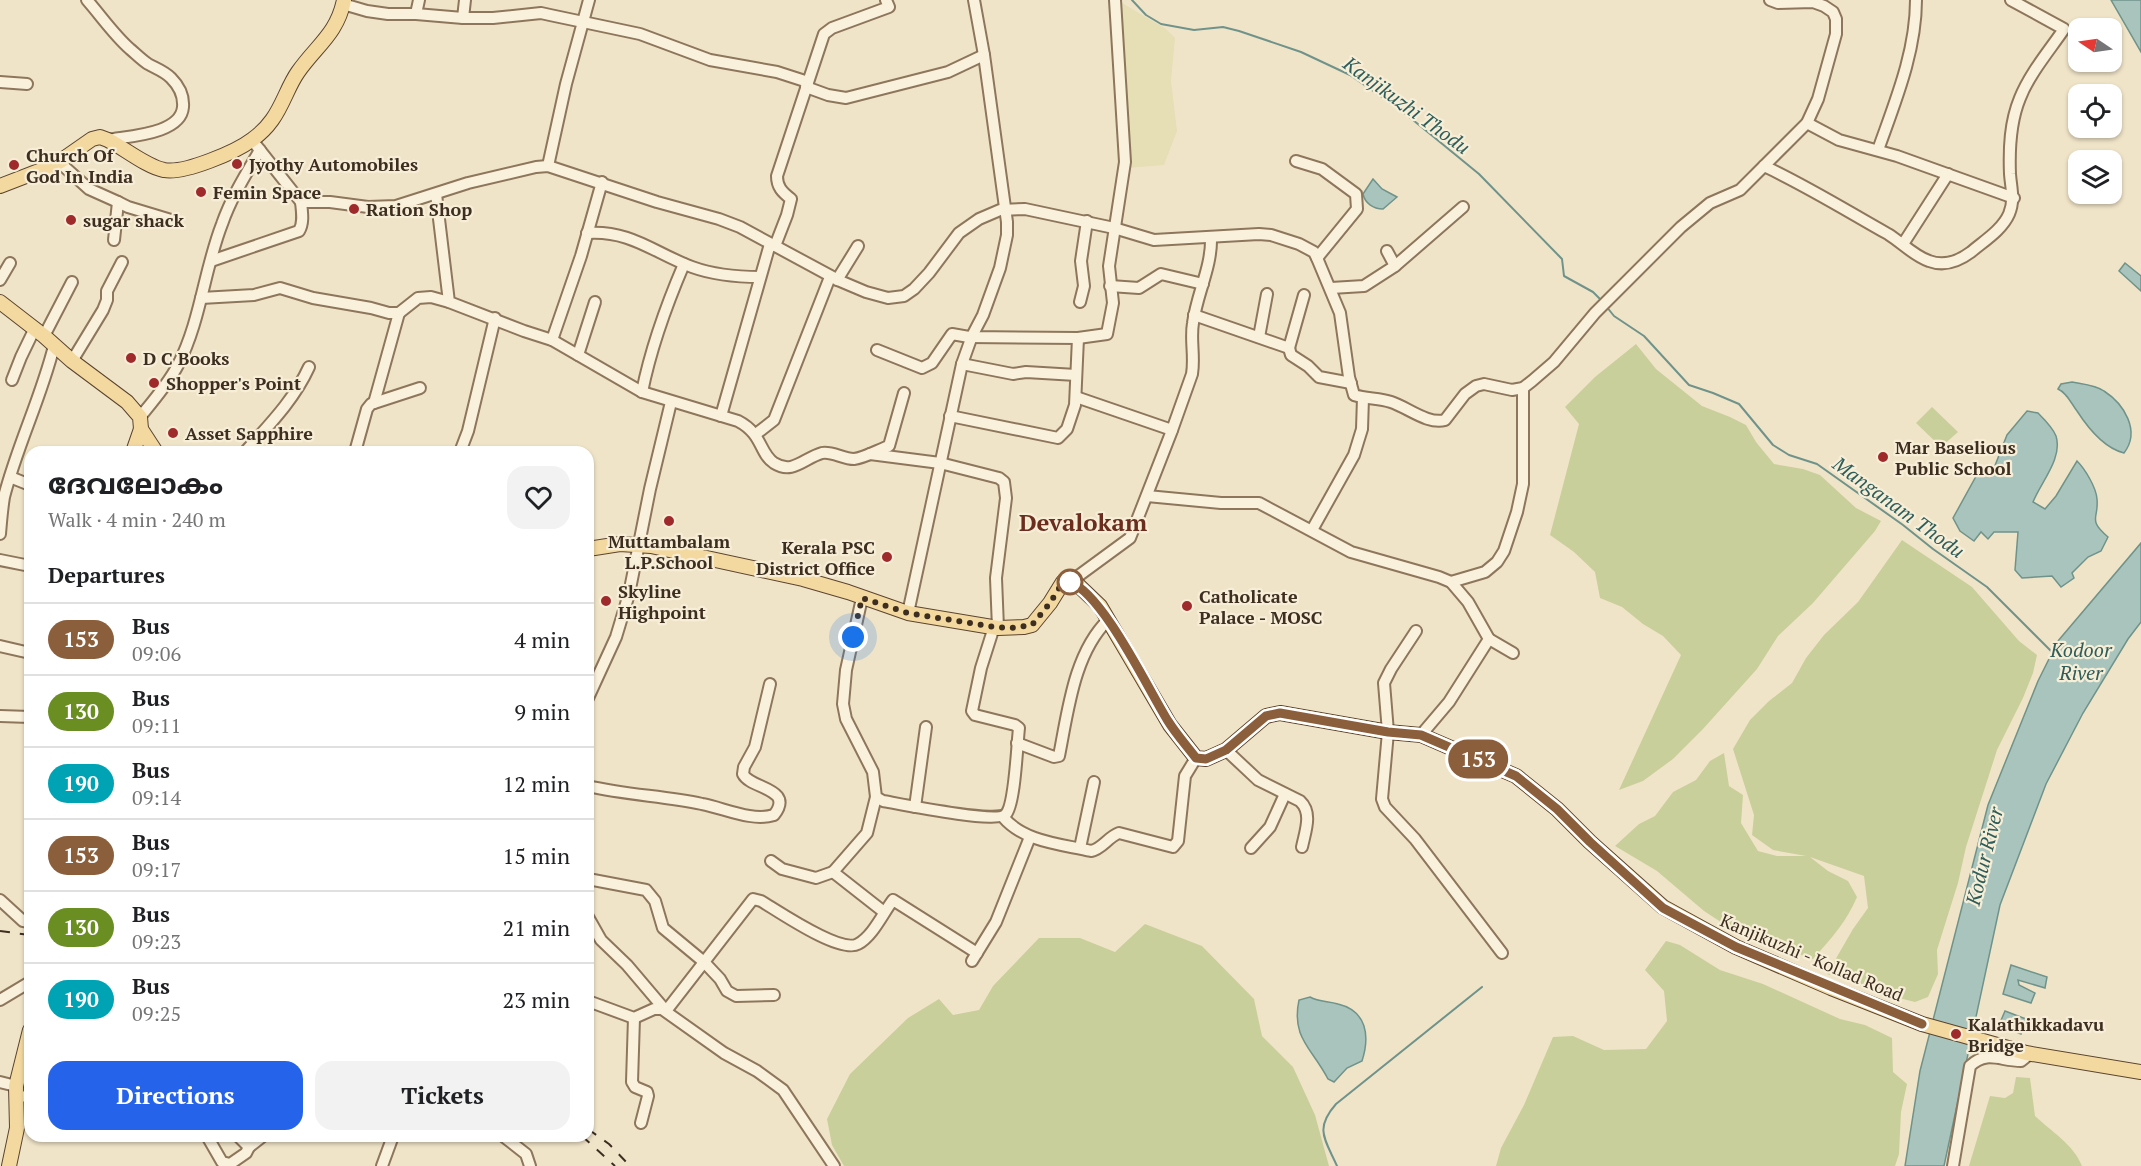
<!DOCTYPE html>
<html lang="en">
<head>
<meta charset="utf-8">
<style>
  body { margin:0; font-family:"PT Serif","Noto Sans Malayalam",serif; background:#f2f2f2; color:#202124; height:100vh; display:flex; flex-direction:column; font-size:22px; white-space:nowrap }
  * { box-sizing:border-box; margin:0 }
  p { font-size:20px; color:#757577 }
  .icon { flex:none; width:33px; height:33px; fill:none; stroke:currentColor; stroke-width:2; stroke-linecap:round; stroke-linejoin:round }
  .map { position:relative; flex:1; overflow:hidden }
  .panel { position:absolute; left:24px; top:446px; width:570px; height:696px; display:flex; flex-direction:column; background:#fff; border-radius:18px; box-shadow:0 2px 4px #0004 }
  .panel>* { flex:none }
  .badge { padding:0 12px; border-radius:20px; font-size:21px; line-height:39px }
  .needle { width:39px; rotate:283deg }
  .tools { position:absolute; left:2068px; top:18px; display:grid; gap:12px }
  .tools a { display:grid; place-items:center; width:54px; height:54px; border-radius:12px; background:#fff; box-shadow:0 2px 4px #0004; font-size:30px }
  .you { position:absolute; width:30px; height:30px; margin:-15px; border:4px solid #fff; border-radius:50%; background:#1a73e8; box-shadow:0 0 0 9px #1a73e833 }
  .map>.badge { position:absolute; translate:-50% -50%; box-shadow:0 0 0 3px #fff }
  h2 { padding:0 24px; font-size:22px; line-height:54px }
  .round { display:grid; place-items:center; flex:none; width:63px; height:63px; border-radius:18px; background:#f2f2f2 }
  .summary { display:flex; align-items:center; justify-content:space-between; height:102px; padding:0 24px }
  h1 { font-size:28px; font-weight:700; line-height:45px }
  .button { display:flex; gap:12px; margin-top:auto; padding:12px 24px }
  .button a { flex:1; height:69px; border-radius:18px; background:#2563eb; color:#fff; font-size:24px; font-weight:700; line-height:69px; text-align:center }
  .button a+a { background:#f2f2f2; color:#202124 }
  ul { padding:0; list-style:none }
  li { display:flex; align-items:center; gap:18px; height:72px; padding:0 24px; border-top:2px solid #e0e0e0 }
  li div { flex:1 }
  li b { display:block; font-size:22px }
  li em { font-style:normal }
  li .badge { min-width:66px; font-weight:700; text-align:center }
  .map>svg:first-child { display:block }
  .farmland { fill:#e6deb5 }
  .green { fill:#c9cf9b }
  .water { fill:#a9c4bc; stroke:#6f938a; stroke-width:1.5 }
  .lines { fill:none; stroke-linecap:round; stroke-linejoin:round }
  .stream { stroke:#6f938a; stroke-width:2 }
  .minor-casing { stroke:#8d765c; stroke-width:14 }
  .major-casing { stroke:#5b4430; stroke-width:16 }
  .minor { stroke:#faf1dc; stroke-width:10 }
  .major { stroke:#f3d9a0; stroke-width:14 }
  .rail { stroke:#3d2e20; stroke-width:2; stroke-dasharray:10 10; stroke-linecap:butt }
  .line-casing { stroke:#fff; stroke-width:14 }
  .line { stroke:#8b5e3c; stroke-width:9 }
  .walk { stroke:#3d2e20; stroke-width:6; stroke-dasharray:0 10.8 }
  .poi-dot { fill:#9e2a2b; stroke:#f7eed8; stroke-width:2 }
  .stop-dot { fill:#fff; stroke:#8b5e3c; stroke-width:3 }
  .labels { text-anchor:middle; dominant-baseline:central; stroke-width:4.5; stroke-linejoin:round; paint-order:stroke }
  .poi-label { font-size:18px; font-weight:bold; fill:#3d2e20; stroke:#f7eed8; text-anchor:start }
  .street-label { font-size:18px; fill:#3d2e20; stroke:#f7eed8 }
  .water-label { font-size:20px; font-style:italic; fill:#2f5d5a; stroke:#f7eed8 }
  .district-label { font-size:24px; font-weight:bold; fill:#6b2e1e; stroke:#f7eed8 }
</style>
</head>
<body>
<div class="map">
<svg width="2141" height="1166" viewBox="0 0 2141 1166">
  <rect width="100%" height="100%" fill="#f0e4c8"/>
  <polygon class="farmland" points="1122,3 1166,29 1175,38 1171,81 1177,131 1164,165 1127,168"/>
  <g class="green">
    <polygon points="1636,344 1656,369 1702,406 1730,417 1746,425 1756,442 1774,464 1803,469 1820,475 1856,508 1881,521 1875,531 1813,603 1778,636 1757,669 1703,729 1673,759 1643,781 1619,790 1681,655 1663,636 1643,624 1622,607 1600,598 1595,572 1574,552 1550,535 1579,424 1565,407 1595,377"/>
    <polygon points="1932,407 1958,432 1941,447 1916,423"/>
    <path d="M1902 540 1972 587 2019 641 2037 655 2033 673 2023 698 1997 750 1966 847 1958 883 1937 950 1938 974 1928 997 1915 1002 1883 994 1857 982 1827 974 1853 929 1868 908 1864 876 1810 857 1828 871 1848 881 1857 897C1847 921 1831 939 1813 959L1758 940 1727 926 1704 911 1657 871 1615 846 1639 824 1655 816 1673 792 1696 780 1710 761 1724 753 1729 786 1743 795 1741 823 1758 851 1777 856H1806L1773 850 1752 835 1754 815 1733 749 1750 720 1769 701 1792 683 1806 658 1824 635 1858 602Z"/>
    <polygon points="1145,924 1202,946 1254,999 1262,1036 1293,1067 1315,1115 1329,1166 844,1166 832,1145 827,1119 850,1074 908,1018 939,999 953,1015 979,1010 993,986 1039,938 1080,938 1115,952"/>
    <polygon points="1666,941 1680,945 1720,970 1763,984 1840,1019 1865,1025 1892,1038 1893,1072 1907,1084 1901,1112 1899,1154 1895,1166 1496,1166 1501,1148 1524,1105 1553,1037 1573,1036 1604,1050 1646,1049 1667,1021 1664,991 1645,970"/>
    <path d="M2016 1077 2030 1078 2035 1116C2051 1131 2074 1145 2082 1166H1969L1990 1096 2005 1098 2013 1093Z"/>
  </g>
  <g class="water">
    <polygon points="2111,0 2141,0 2141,52"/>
    <path d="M1373 179 1382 189 1397 197 1383 209C1373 209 1365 203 1363 194Z"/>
    <polygon points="2125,263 2141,276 2141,291 2119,271"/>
    <path d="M2072 382C2082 384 2096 385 2104 391 2124 404 2141 431 2124 453 2104 448 2088 428 2077 411 2071 403 2067 393 2058 389L2061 384Z"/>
    <path d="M2027 411 2038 413C2044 419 2053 428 2056 436 2063 458 2041 482 2033 502L2045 509 2056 496 2077 461C2085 469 2096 487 2097 499 2099 519 2087 519 2108 537L2101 551 2088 557 2072 573 2074 578 2061 587 2052 576 2022 578 2015 570 2018 532H1994L1988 539 1981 532 1974 541 1960 531 1953 518 1979 471 1994 468 2007 435Z"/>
    <polygon points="2141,543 2141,622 2128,639 2083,713 2046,784 2000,905 1944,1166 1905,1166 1920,1071 1988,805 2038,681 2058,641"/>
    <polygon points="2011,965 2047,977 2045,988 2018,980 2019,985 2035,993 2031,1003 2003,994"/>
    <path d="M1310 997C1319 1002 1328 1001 1338 1004 1367 1011 1370 1036 1362 1061L1347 1068 1334 1082 1328 1079C1312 1048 1291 1038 1299 1000Z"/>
    <polygon points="2005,1011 2026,1019 2021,1034 1999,1025"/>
  </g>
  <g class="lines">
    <g class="stream">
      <polyline points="1132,0 1146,15 1161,24 1194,30 1223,27 1239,31 1301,52 1350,75 1402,111 1479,174 1562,259 1564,276 1593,292 1603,302"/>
      <polyline points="1606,306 1614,316 1644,336 1689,385 1713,393 1739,404 1773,445 1789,455 1817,464 1903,525 1933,549 1987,587 2053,653"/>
      <path d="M1337 1166C1325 1139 1314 1129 1336 1104L1482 987"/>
    </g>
    <defs>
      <g id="minor">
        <path d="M87 0C101 16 114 35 130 49 136 54 142 60 148 64 157 69 164 71 171 78 179 86 184 95 183 107 181 134 129 136 108 140"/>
        <polyline points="343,4 367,11 388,14 416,14 463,18 493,18 541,13 550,15 640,34 710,60 777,72 808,82"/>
        <polyline points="416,14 419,0"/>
        <polyline points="463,18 465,0"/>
        <polyline points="0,82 27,84"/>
        <polyline points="806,87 828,95 846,98 948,72 984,55"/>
        <polyline points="1807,123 1839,140 1897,156 2014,198"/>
        <path d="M252 140 301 202H330L368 207 396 206 468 183 536 167 548 166 657 202 719 219 740 227 840 281 866 292 888 298 904 296 914 289 929 273 959 233 979 219 1000 210 1025 209 1114 228 1154 240 1259 234 1271 235 1299 244 1314 252 1317 258 1340 313 1349 377 1354 395C1366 399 1379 398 1391 402 1407 407 1428 425 1445 420L1465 394 1476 386 1484 384 1512 390 1523 388 1532 381 1554 362 1595 313 1681 227 1710 203 1740 190 1807 123 1818 99 1836 34V19L1833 12 1824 6 1813 2 1778 3 1770 0"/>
        <path d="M1878 150C1895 102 1916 52 1916 0"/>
        <polyline points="1296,161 1322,169 1356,194 1357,209 1317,258"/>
        <polyline points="59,162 89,189 118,202"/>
        <polyline points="548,166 566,84 589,0"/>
        <path d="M1764 166C1807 186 1847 211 1888 234 1901 242 1914 256 1929 261 1945 267 1959 261 1971 252 1984 241 2002 230 2009 214 2015 200 2011 188 2010 174 2009 148 2010 122 2020 98 2030 73 2049 51 2064 29L2011 0"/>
        <path d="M436 194 449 302 524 331 552 340 642 392 738 421C763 434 759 453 774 463 793 475 804 458 822 453 832 451 843 459 854 459 864 458 878 450 889 446L904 393"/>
        <path d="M587 233C631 230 654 253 692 267 714 275 737 277 760 277"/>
        <polyline points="114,240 118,202 128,207 171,220"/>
        <polyline points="1903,244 1948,174"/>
        <path d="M775 246 787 215 791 199C782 192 777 187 777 176L824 34 832 28 889 7 886 0"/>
        <path d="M211 261 299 231C304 223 302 212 301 202"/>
        <polyline points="1395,266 1463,207"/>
        <polyline points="0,280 10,263"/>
        <polyline points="837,280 858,246"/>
        <polyline points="1110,286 1139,288 1161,274 1203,284"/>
        <polyline points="1331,288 1364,286 1395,266 1387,251"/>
        <polyline points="201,298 254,295 280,288 313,298 371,308 389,313 399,313 418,298 431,297 449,302"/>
        <polyline points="1080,302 1084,286 1081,261 1087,221"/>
        <polyline points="1194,315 1289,348 1304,295"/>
        <polyline points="44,336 72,282"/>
        <polyline points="1259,337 1267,294"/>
        <polyline points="552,340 581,256 602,182"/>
        <polyline points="1289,348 1291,355 1308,366 1319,377 1351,383"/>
        <polyline points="877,350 922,368 932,363 952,334 969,337 1078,338 1107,334 1113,303 1109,266 1125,162 1115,0"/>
        <polyline points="578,355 595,302"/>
        <polyline points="72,361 103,310 107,300 107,291 122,262"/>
        <polyline points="962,364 1013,374 1026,372 1076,375"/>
        <polyline points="12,380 21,357 35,328"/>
        <path d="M642 392C651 347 666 306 684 264"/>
        <polyline points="1076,397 1172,430"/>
        <polyline points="374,403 399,313"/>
        <polyline points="721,416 770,244"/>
        <polyline points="950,416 1058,438 1067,429 1075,405 1078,338"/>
        <path d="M140 417C154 400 168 384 178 365 201 320 204 270 222 224 231 198 246 174 260 150"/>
        <polyline points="756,434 774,420 830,277"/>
        <path d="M245 452C269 425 294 400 309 367"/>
        <polyline points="355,452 367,409 371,404 420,388"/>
        <polyline points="460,452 468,431 495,318"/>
        <polyline points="870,454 940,463 999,478 1004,482 1006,498 996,578 998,628"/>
        <polyline points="10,477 30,485"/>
        <polyline points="1147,496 1221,503 1259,503 1351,552 1439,577 1451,582 1468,602 1489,639 1449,702 1421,735"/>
        <polyline points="1312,530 1354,455 1362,429 1363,398"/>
        <path d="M0 534C1 522 2 509 4 497 17 446 41 398 54 346"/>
        <polyline points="0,560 30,566"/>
        <path d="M1070 582 1130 538 1171 433 1192 374C1195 356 1190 340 1193 323 1197 293 1212 267 1211 237"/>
        <polyline points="1451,582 1485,572 1497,562 1504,551 1517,512 1523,484 1523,388"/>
        <path d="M862 598 846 670 843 704 846 719 873 772 876 797 883 801C900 804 998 824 1006 814 1015 804 1017 745 1019 728L1015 725 975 715 972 711 981 668 994 627"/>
        <polyline points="908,613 962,364 972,336 983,315 1000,268 1007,235 1007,222 984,55 974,0"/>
        <polyline points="1416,631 1391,669 1384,683 1388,732 1382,799 1385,807 1415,839 1502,953"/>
        <polyline points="1489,639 1513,653"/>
        <polyline points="0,646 30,653"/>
        <polyline points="588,698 616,637 629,594 650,489 671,402"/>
        <polyline points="0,716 30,717"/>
        <path d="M1017 743 1054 757 1059 756C1068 711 1074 653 1108 620"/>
        <path d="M1226 750 1258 780 1300 801C1313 813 1305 832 1302 847"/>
        <path d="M588 786C626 795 665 796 702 804 724 808 752 822 774 815 795 788 750 789 743 774L744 767 755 747 770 684"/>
        <polyline points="876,797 867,833 833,872 884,912"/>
        <polyline points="915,807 926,727"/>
        <path d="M1003 817C1024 842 1061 844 1091 851 1102 849 1108 837 1119 833L1173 847 1178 841 1185 776 1196 758"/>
        <polyline points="1080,848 1094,782"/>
        <polyline points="1251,848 1270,827 1285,794"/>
        <polyline points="771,861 782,869 816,878 833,872"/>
        <polyline points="588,879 646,890 655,901 663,928 704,962 720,979 727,991 736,996 774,995"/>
        <polyline points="0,900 23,921 30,922"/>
        <path d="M588 917 601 940 627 965 666 1011 753 899 761 901C778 911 840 954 858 944 873 936 883 913 893 900L977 953"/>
        <polyline points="972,961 996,922 1030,837"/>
        <polyline points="0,1000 30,982"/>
        <polyline points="588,1001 634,1018 654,1009 662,1009 724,1053 757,1071 783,1090 834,1166"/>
        <polyline points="634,1018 632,1082 635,1087 647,1092 648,1096 641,1123"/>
        <polyline points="0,1082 16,1086"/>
        <polyline points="16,1097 30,1096"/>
        <polyline points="207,1136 222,1162 230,1164 246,1153 249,1147 238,1136"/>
        <polyline points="503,1136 526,1154 530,1166"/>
        <polyline points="249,1147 263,1136"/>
        <polyline points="382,1166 393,1136"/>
        <path d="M1953 1166 1970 1066C1987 1050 2000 1061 2021 1061L2026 1057V1053"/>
      </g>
      <g id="major">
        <path d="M0 186 44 169 59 162 92 139 100 137 108 140C124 148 147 167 164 170 184 174 236 152 253 139 260 134 267 127 272 120 283 105 288 86 298 72 317 45 337 34 344 0"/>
        <polyline points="0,302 44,336 72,361 127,402 140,417 141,429 156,452"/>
        <polyline points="133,452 141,429"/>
        <polyline points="588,549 620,544 651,546 803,579 848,592 908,613 998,628 1024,627 1032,625 1050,603 1063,582 1070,582 1078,585 1100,606 1170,725 1196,758 1206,759 1226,750 1266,716 1280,713 1388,732 1421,735 1516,776 1557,809 1590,842 1663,907 1736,947 1831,988 1922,1024 2026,1053 2141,1072"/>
        <polyline points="9,1166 17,1128 16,1086 30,1030"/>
      </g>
    </defs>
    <use href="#minor" class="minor-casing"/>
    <use href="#major" class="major-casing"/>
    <use href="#minor" class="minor"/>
    <use href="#major" class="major"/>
    <g class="rail">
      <polyline points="0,931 30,935"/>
      <polyline points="588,1129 609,1144 630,1166"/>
      <polyline points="582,1136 615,1166"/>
    </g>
  </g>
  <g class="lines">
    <defs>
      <path id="line" d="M1070 582C1103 594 1148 689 1168 721 1176 734 1187 746 1196 758L1206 759 1226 750 1266 716 1280 713 1388 732 1421 735 1516 776 1557 809 1590 842 1663 908 1736 947 1922 1024"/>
    </defs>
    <use href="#line" class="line-casing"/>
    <use href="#line" class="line"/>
    <polyline class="walk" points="853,637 862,598 908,613 994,627 1011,628 1032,625 1050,603 1063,582 1070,582"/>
  </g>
  <g class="poi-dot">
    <circle cx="237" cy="164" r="6"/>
    <circle cx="14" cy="165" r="6"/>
    <circle cx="201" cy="192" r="6"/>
    <circle cx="354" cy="209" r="6"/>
    <circle cx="71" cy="220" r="6"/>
    <circle cx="131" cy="358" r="6"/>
    <circle cx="154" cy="383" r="6"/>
    <circle cx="173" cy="433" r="6"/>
    <circle cx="1883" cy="457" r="6"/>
    <circle cx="669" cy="521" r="6"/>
    <circle cx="887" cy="557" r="6"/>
    <circle cx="606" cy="601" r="6"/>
    <circle cx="1187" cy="606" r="6"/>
    <circle cx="1956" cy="1034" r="6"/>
  </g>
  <circle class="stop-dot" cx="1070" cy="582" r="12"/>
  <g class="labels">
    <g class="poi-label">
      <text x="26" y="155">Church Of<tspan x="26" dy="21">God In India</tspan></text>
      <text x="249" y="164">Jyothy Automobiles</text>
      <text x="213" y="192">Femin Space</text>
      <text x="366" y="209">Ration Shop</text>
      <text x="83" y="220">sugar shack</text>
      <text x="143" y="358">D C Books</text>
      <text x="166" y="383">Shopper's Point</text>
      <text x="185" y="433">Asset Sapphire</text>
      <text x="1895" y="447">Mar Baselious<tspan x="1895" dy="21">Public School</tspan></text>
      <text x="669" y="541" text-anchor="middle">Muttambalam<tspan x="669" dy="21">L.P.School</tspan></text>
      <text x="875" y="547" text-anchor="end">Kerala PSC<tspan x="875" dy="21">District Office</tspan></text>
      <text x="618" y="591">Skyline<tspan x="618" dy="21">Highpoint</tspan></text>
      <text x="1199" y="596">Catholicate<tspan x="1199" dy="21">Palace - MOSC</tspan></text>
      <text x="1968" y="1024">Kalathikkadavu<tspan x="1968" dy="21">Bridge</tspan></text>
    </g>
    <g class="street-label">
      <text transform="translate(1812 957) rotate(23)">Kanjikuzhi - Kollad Road</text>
    </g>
    <g class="water-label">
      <text transform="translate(1407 105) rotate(36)">Kanjikuzhi Thodu</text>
      <text transform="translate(1899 507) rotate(36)">Manganam Thodu</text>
      <text x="2081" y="649">Kodoor<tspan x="2081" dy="23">River</tspan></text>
      <text transform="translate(1984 856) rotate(-76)">Kodur River</text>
    </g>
    <g class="district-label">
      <text x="1083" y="522">Devalokam</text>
    </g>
  </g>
</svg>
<div class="tools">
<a><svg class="needle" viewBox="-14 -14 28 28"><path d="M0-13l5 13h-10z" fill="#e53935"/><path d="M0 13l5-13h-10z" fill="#757577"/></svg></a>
<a><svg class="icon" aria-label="locate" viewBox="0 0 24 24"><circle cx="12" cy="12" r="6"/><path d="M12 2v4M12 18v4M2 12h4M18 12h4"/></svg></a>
<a><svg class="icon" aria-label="layers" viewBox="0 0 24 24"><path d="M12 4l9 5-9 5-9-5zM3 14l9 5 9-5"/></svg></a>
</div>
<div class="you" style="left:853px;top:637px"></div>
<b class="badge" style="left:1478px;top:759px;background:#8b5e3c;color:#fff">153</b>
<section class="panel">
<div class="summary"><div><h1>ദേവലോകം</h1><p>Walk · 4 min · 240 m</p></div><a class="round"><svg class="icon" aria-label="heart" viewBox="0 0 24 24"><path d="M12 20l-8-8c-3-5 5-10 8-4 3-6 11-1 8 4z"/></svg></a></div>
<h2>Departures</h2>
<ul>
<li><span class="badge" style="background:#8b5e3c;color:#fff">153</span><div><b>Bus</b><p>09:06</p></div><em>4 min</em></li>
<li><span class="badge" style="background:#6b8e23;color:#fff">130</span><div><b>Bus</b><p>09:11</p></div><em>9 min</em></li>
<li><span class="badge" style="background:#00a3b4;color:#fff">190</span><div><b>Bus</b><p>09:14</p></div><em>12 min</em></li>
<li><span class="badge" style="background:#8b5e3c;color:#fff">153</span><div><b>Bus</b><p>09:17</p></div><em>15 min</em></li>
<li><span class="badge" style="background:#6b8e23;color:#fff">130</span><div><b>Bus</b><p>09:23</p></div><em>21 min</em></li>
<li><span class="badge" style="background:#00a3b4;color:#fff">190</span><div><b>Bus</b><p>09:25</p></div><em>23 min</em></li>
</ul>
<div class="button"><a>Directions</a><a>Tickets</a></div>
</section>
</div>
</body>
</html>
